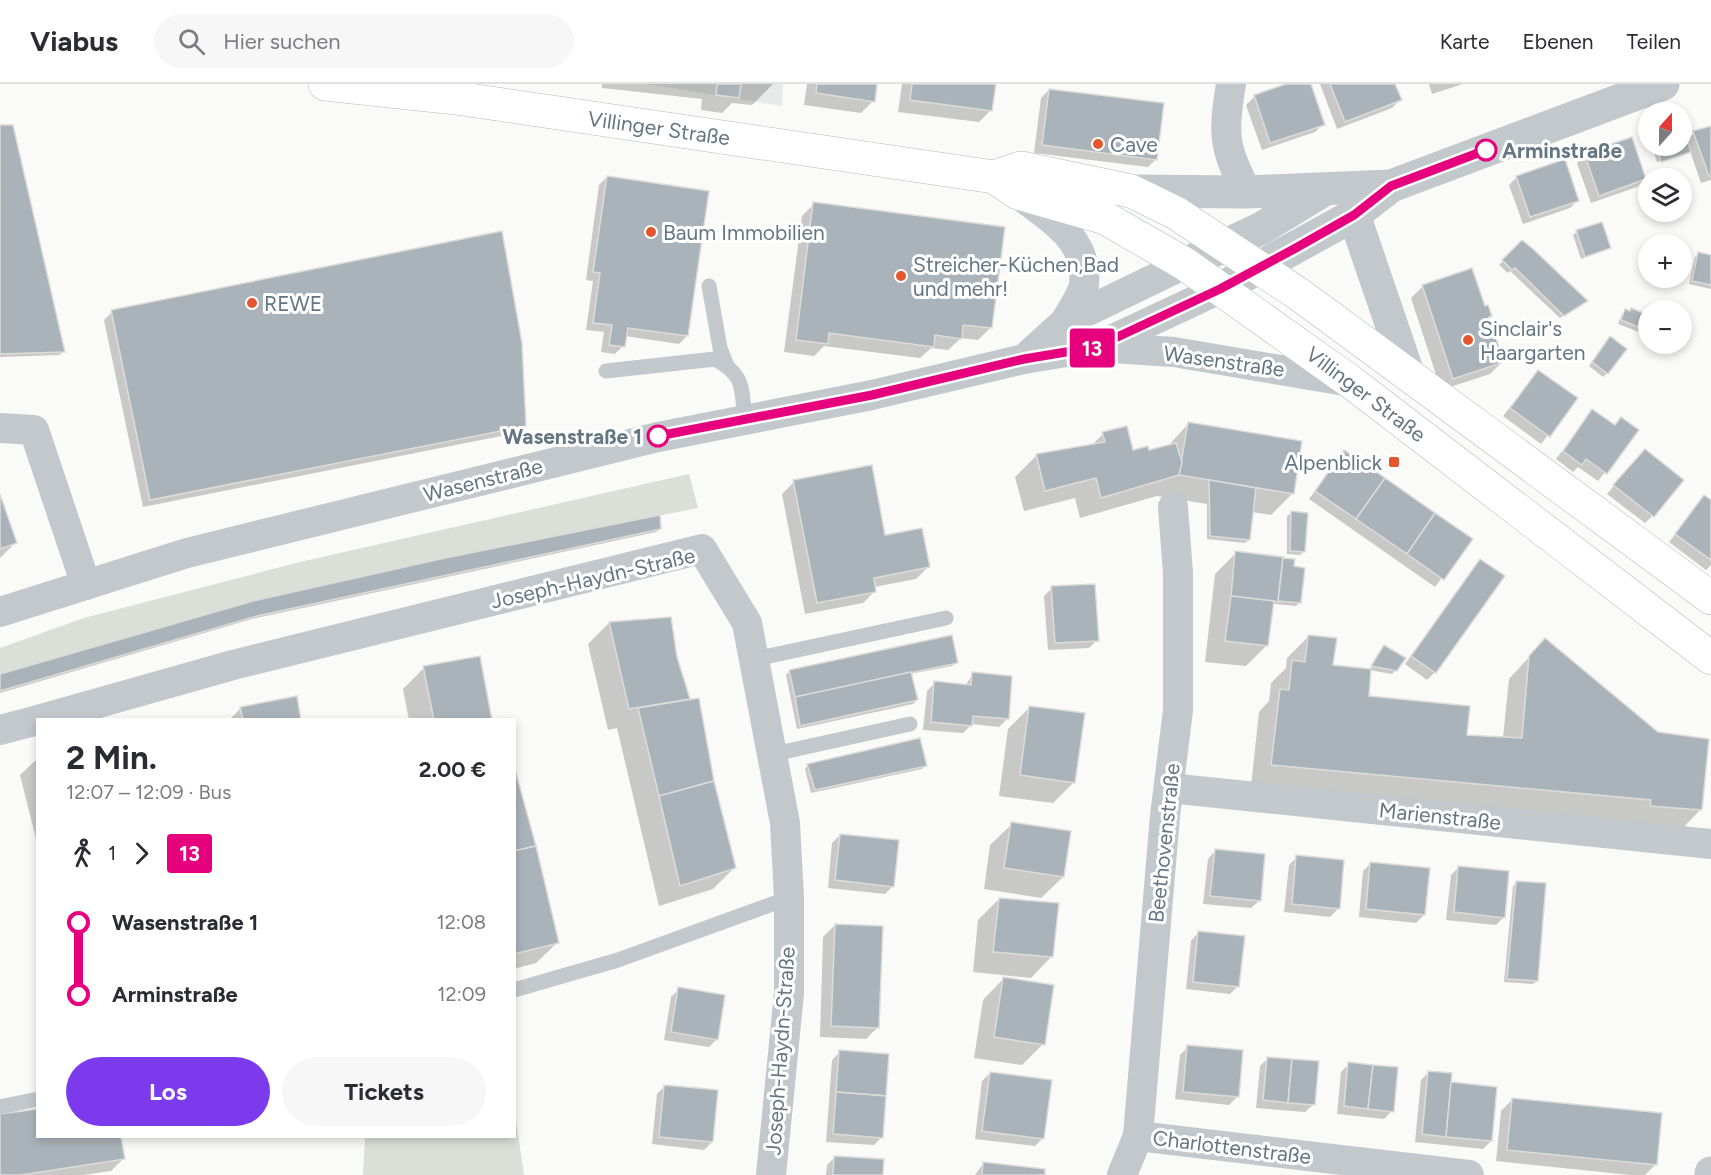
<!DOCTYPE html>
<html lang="de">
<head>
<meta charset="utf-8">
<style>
  body { margin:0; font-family:Figtree,sans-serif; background:#f7f7f7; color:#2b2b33; height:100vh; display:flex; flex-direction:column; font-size:22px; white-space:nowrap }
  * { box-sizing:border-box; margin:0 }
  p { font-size:20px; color:#7c7c81 }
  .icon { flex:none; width:33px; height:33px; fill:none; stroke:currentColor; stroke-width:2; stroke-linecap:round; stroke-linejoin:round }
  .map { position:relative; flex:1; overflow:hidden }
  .drawer { position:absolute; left:36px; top:634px; width:480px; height:420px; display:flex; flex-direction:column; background:#fff; border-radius:0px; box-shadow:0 3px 9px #0003 }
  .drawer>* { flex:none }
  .badge { padding:0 12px; border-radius:4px; font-size:21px; line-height:39px }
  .needle { width:39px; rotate:21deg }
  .buttons { position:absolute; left:1638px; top:18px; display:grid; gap:12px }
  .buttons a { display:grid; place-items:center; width:54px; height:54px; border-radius:50%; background:#fff; box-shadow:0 3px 9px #0003; font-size:30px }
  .map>.badge { position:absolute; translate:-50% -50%; box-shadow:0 0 0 3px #fff }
  .legs { display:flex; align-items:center; gap:9px; height:66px; padding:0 30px; font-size:20px }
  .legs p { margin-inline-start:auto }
  .headline { display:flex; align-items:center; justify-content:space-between; height:102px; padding:0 30px }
  h1 { font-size:33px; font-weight:700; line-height:45px }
  .cta { display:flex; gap:12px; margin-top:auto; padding:12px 30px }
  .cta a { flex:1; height:69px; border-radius:36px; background:#7c3aed; color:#fff; font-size:24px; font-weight:700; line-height:69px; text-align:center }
  .cta a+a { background:#f7f7f7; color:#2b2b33 }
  ul { padding:0 30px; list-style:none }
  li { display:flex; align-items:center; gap:21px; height:72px; font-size:22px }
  li i { display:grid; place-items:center; width:9px; height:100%; margin:0 8px; background:currentColor }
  li i::after { content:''; width:15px; height:15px; margin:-8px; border:4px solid; border-radius:50%; background:#fff }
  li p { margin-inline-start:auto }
  li:first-child i { background:linear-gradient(#0000 50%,currentColor 0) }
  li:last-child i { background:linear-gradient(currentColor 50%,#0000 0) }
  header { display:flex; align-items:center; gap:36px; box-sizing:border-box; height:84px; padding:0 30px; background:#fff; border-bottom:2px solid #e1e1e2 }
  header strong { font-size:28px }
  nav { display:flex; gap:33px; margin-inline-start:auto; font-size:21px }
  .search { width:420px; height:54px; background:#f7f7f7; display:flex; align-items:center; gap:15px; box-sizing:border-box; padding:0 21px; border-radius:33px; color:#7c7c81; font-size:22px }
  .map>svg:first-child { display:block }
  .built { fill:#e8e9e9 }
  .green { fill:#dadfd7 }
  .shadow { fill:#0003 }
  .building { fill:#aab3b9; stroke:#dcdcda; stroke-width:1.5 }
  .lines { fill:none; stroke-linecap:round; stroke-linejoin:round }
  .secondary-casing { stroke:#b3babf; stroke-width:34 }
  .service { stroke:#c3c8cc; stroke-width:15 }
  .minor { stroke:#c3c8cc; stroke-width:30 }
  .tertiary { stroke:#c3c8cc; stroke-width:33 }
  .secondary { stroke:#fff; stroke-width:33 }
  .line-1-casing { stroke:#fff; stroke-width:14 }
  .line-1 { stroke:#e6007e; stroke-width:9 }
  .poi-dot { fill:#e4572e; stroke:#fff; stroke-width:2 }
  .stop-1-dot { fill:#fff; stroke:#e6007e; stroke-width:3 }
  .labels { text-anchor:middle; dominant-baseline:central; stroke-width:6; stroke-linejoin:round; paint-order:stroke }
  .street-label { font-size:21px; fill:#657683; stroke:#fff }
  .poi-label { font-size:21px; fill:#657683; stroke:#fff; text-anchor:start }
  .stop-label { font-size:21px; font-weight:bold; fill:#657683; stroke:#fff; text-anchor:start }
</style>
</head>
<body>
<header>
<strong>Viabus</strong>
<div class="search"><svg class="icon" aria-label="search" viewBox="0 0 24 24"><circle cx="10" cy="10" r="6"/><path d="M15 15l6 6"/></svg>Hier suchen</div>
<nav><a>Karte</a><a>Ebenen</a><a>Teilen</a></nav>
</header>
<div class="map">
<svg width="1711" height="1091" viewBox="0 0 1711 1091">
  <rect width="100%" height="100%" fill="#fafaf8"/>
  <polygon class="built" points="646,0 783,0 782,22"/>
  <g class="green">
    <polygon points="689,390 698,424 445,474 253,517 0,590 0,564 84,534 300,478"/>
    <polygon points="515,1029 524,1091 363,1091 365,1053 514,1053"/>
  </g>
  <g class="shadow">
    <polygon points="602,0 773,0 752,21 732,19 722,29 701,26 702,15 602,4"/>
    <polygon points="807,0 876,0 873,17 861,29 804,21"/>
    <polygon points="902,0 994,0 991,26 979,38 898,28"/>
    <polygon points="1291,0 1309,0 1323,40 1315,48 1262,66 1246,21 1254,13"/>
    <polygon points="1320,0 1394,0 1400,16 1392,24 1337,45"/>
    <polygon points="1429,0 1463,0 1432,10"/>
    <polygon points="1049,6 1156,75 1148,83 1034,69 1041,14"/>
    <polygon points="0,43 63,268 59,271 0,273"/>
    <polygon points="1711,43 1711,96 1701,99 1690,67 1657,78 1652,62 1682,62 1682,44 1686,57 1694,49"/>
    <polygon points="1585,71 1645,95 1637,103 1591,119 1577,79"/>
    <polygon points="607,93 687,252 679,260 625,252 623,262 615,270 601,268 604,248 586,246 593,197 586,196 599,101"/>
    <polygon points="1517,93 1578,116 1570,124 1523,140 1509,101"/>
    <polygon points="814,120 990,244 978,256 961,254 948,266 931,264 920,274 824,262 814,272 784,268 802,132"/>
    <polygon points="1577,148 1609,164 1581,175 1573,151"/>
    <polygon points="1522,158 1586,217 1560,234 1510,187 1508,189 1499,181"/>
    <polygon points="1699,170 1711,172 1711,205 1689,200 1695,173"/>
    <polygon points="1423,202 1484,224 1502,278 1490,290 1441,306 1411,214"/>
    <polygon points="1631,226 1648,233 1648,245 1644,250 1618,240 1622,230"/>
    <polygon points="112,228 524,341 516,349 143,423 104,236"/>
    <polygon points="1607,258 1607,289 1603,293 1589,282"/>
    <polygon points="1538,288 1576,315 1541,360 1503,332"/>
    <polygon points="1593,327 1614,342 1637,346 1598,397 1578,383 1573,388 1556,375"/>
    <polygon points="1189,339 1292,410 1271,431 1252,428 1249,456 1245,459 1207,455 1207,420 1157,412 1080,434 1075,414 1024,427 1015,393 1037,371 1091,362 1103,350 1132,368 1148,368 1167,363"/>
    <polygon points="1344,368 1471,455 1435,503 1309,415"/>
    <polygon points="1637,374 1652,432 1645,439 1607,410"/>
    <polygon points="794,398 884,452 928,483 916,495 874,503 875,507 863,519 805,530 782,410"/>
    <polygon points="1705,413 1711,418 1711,481 1706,486 1669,458"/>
    <polygon points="0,415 16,458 0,474"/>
    <polygon points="1291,429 1304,467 1300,471 1287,470 1287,432"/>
    <polygon points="660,445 656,448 252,535 0,609 0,592 253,518"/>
    <polygon points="1236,469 1281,478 1283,475 1300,518 1296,522 1274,520 1271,522 1267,561 1246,582 1205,578 1215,490"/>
    <polygon points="1480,477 1435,588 1427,596 1405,580"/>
    <polygon points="1052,504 1097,556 1089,564 1048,566 1044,512"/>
    <polygon points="609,539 676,573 712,697 734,784 713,805 659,822 617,644 608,646 588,560"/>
    <polygon points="1309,552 1332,582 1369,587 1381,566 1396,586 1392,590 1369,586 1367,614 1466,652 1503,654 1509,595 1545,556 1701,725 1680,747 1251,702 1259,628 1269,617 1271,599 1286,584 1287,574"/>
    <polygon points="956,578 952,582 910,590 917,616 913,620 797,645 786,591 790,587"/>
    <polygon points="424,584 490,636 409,636 403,605"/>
    <polygon points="973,590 1007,635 999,643 972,640 963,649 923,646 927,607 935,599 965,602"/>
    <polygon points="1030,623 1074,698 1053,719 999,712 1008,645"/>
    <polygon points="241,624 300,636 229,636"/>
    <polygon points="38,674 38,763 20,691"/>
    <polygon points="808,681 926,681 922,685 811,709 805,685"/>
    <polygon points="514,689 558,858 536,879 514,885"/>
    <polygon points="1012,740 1063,793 1041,814 984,805 990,761"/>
    <polygon points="840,751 893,802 885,810 828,804 832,759"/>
    <polygon points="1215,767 1259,817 1251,824 1203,820 1208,775"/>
    <polygon points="1297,773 1338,825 1330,833 1284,828 1289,781"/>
    <polygon points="1371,779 1424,831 1416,839 1359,833 1363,787"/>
    <polygon points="1459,783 1504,833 1496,841 1446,836 1451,791"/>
    <polygon points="1517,799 1537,897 1533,900 1504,898 1513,802"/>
    <polygon points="999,815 1052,872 1031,894 973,888 978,836"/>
    <polygon points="835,841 878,943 866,955 820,953 823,853"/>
    <polygon points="1198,849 1238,902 1230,910 1186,905 1191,857"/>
    <polygon points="1004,894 1043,960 1022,981 974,974 983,916"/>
    <polygon points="679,905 717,955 709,963 664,956 671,913"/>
    <polygon points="1188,963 1237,1013 1229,1021 1175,1015 1180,971"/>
    <polygon points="840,968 882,1053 874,1061 826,1058 832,976"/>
    <polygon points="1268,974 1313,1021 1305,1028 1256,1024 1260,982"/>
    <polygon points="1349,980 1392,1027 1384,1035 1337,1030 1341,988"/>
    <polygon points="1429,988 1449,1000 1491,1057 1483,1065 1415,1058 1421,996"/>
    <polygon points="990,989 1043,1054 1035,1062 975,1055 982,997"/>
    <polygon points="665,1002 712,1058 704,1066 652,1060 657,1010"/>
    <polygon points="1513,1015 1656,1080 1645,1091 1630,1091 1496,1077 1501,1027"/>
    <polygon points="0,1032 38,1053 120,1053 123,1075 111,1087 83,1091 0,1091"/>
    <polygon points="835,1073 882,1091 826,1091 827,1081"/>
    <polygon points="983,1080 1043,1091 975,1091"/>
  </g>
  <g class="building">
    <polygon points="717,0 741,0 739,14 716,11"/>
    <polygon points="817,0 877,0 875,18 816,9"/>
    <polygon points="912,0 996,0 992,27 910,16"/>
    <polygon points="1286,0 1311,0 1325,41 1270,59 1254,11"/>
    <polygon points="1330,0 1395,0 1402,16 1345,38"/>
    <polygon points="1049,5 1164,19 1157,76 1042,61"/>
    <polygon points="1682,39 1691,68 1661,78 1656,62 1682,62"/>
    <polygon points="0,41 13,41 65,268 0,270"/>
    <polygon points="1711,42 1711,92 1709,92 1693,47"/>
    <polygon points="1632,53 1646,95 1599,112 1584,69"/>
    <polygon points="1565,75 1579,117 1530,133 1516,92"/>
    <polygon points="607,92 709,107 688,252 628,244 625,263 609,261 612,241 593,239 600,189 593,188"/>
    <polygon points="813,118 1005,143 992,244 963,241 962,255 935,251 934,263 829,249 828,260 796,256"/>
    <polygon points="1602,138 1611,164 1585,173 1576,146"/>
    <polygon points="502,147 522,259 526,342 150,416 111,226"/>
    <polygon points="1522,156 1533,165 1588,217 1564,232 1515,184 1512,186 1502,176"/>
    <polygon points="1698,168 1711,171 1711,201 1692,197"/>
    <polygon points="1472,184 1485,222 1488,221 1492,232 1489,233 1504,278 1453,295 1422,201"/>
    <polygon points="1631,224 1648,231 1648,247 1621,236 1625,225 1630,227"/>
    <polygon points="1610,252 1627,265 1608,290 1592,278"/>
    <polygon points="1538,286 1578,314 1550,353 1510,324"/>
    <polygon points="1592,325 1615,341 1621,333 1639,346 1607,390 1586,375 1582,381 1563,367"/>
    <polygon points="1188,338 1302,357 1294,410 1179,391"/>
    <polygon points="1127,342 1133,366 1148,362 1149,366 1176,359 1182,378 1179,391 1101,414 1096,394 1045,407 1036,370 1105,358 1102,348"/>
    <polygon points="1645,365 1684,396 1654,433 1613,401"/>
    <polygon points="1344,366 1385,394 1356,435 1315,407"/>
    <polygon points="872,381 885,451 922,444 930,483 874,494 876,508 817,519 793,396"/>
    <polygon points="1385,394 1435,429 1407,470 1356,435"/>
    <polygon points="1209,396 1256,404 1250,456 1210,452"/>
    <polygon points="0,410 17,459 0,465"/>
    <polygon points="1704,411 1711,416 1711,476 1675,450"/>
    <polygon points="1291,427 1308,429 1305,468 1290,467"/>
    <polygon points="1435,429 1473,455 1444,496 1407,470"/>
    <polygon points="660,431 661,445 257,532 0,607 0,590 253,517 445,474"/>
    <polygon points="1235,467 1283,473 1278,518 1231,512"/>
    <polygon points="1283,474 1295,475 1294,482 1305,484 1301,519 1278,517"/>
    <polygon points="1480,475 1505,492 1436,589 1411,572"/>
    <polygon points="1095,500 1099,557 1055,559 1051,502"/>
    <polygon points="1231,512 1274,517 1268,562 1225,557"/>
    <polygon points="671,533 677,573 690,615 629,625 609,538"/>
    <polygon points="952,551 958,579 795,613 789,586"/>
    <polygon points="1308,551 1337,554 1333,581 1371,585 1369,612 1470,622 1467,651 1522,654 1529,572 1545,554 1658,648 1709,655 1702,726 1650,722 1651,716 1271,681 1280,605 1289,606 1292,576 1305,578"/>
    <polygon points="1384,561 1406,574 1397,587 1371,582"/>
    <polygon points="480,572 492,636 434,636 423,582"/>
    <polygon points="911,588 918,616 800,642 795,613"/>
    <polygon points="972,588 1012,592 1009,635 973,632 972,642 931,638 934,597 971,601"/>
    <polygon points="297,612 301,636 243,636 240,623"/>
    <polygon points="699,614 714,697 659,712 638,624"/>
    <polygon points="1029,622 1085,629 1075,699 1020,691"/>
    <polygon points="920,654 927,682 815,706 807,680"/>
    <polygon points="514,682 536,762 514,767"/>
    <polygon points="714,697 736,784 680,802 659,712"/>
    <polygon points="1011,738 1071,747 1064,793 1004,784"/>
    <polygon points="840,750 899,756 894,803 835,796"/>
    <polygon points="536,762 559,859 514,870 514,767"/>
    <polygon points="1215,765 1265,770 1261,817 1210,812"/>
    <polygon points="1296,771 1344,776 1340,825 1292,820"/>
    <polygon points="1370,778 1430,784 1425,831 1366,825"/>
    <polygon points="1458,782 1509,787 1505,834 1454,828"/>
    <polygon points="1516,797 1546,799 1538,897 1507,895"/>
    <polygon points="999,814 1059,819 1053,873 993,868"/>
    <polygon points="835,840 883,842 879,944 831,942"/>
    <polygon points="1198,847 1245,852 1239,903 1193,898"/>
    <polygon points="1003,893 1054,901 1045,961 994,953"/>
    <polygon points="678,903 725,911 718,956 671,948"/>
    <polygon points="1187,961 1243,966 1239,1013 1183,1008"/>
    <polygon points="839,966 889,970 886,1012 836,1008"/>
    <polygon points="1267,973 1292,975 1288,1019 1263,1016"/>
    <polygon points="1292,975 1319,977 1315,1021 1288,1019"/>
    <polygon points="1348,978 1373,981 1368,1025 1344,1022"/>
    <polygon points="1373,981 1398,983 1394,1028 1368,1025"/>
    <polygon points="1428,987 1452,989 1446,1053 1422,1050"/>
    <polygon points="990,988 1052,996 1044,1055 982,1047"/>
    <polygon points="1451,998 1497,1003 1492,1057 1446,1053"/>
    <polygon points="664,1001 718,1006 713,1058 659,1053"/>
    <polygon points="836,1008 886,1012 883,1054 833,1050"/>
    <polygon points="1512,1014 1662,1029 1657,1081 1507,1066"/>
    <polygon points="38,1025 38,1053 121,1053 125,1075 21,1091 0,1091 0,1030"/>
    <polygon points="834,1072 884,1075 883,1091 833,1091"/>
    <polygon points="983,1078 1045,1085 1045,1091 982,1091"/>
  </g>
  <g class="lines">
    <defs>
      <g id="secondary">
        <polyline points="325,0 456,14 994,93 1018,109 1105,134 1185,180 1351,298 1711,574"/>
        <polyline points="994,93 1021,84 1131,107 1176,129 1300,211 1711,514"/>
      </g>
    </defs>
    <use href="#secondary" class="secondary-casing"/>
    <g class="service">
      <polyline points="709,202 720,264 727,282"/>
      <path d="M606 287 715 275C746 292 741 304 745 336"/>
      <polyline points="755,575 946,534"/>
      <polyline points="774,670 910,640"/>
      <polyline points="514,906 618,876 789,814"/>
      <polyline points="0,1023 38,1015"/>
    </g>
    <g class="minor">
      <path d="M1231 0C1223 50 1223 63 1247 108"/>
      <path d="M1020 111C1050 135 1089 155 1084 200 1082 212 1071 227 1065 238"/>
      <polyline points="1096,263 1220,205"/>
      <polyline points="1024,275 1065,238 1185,180"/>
      <polyline points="0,344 34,346 86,501"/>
      <polyline points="0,528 187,469 658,353 872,311 1024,275 1096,263 1174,268 1351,298"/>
      <polyline points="38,636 233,581 702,465 747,539 785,739 789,814 789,909 771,1091"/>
      <polyline points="0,646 38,636"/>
      <polyline points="1169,704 1711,760"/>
      <polyline points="1138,1052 1469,1091"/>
      <polyline points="1122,1091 1138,1052 1165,732 1178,626 1178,489 1173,423"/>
    </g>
    <g class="tertiary">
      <polyline points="1131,107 1247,108 1391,102"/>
      <polyline points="1354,131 1409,292"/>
      <polyline points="1185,180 1260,145 1324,106"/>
      <polyline points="1220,205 1354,131 1391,102 1663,0"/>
      <polyline points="1711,1091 1711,1089"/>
    </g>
    <use href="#secondary" class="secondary"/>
  </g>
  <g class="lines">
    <defs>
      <polyline id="line-1" points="658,352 872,311 1024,275 1096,263 1220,205 1294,165 1354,131 1391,102 1486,66"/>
    </defs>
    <use href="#line-1" class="line-1-casing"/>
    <use href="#line-1" class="line-1"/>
  </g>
  <g class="poi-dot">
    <circle cx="1098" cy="60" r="6"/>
    <circle cx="651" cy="148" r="6"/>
    <circle cx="901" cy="192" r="6"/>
    <circle cx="252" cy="219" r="6"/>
    <circle cx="1468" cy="256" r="6"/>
    <rect x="1388" y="372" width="12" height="12" rx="3"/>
  </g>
  <g class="stop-1-dot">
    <circle cx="1486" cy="66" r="10"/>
    <circle cx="658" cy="352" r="10"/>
  </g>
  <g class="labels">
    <g class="street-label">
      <text transform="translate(659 44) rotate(8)">Villinger Straße</text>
      <text transform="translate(1224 277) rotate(8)">Wasenstraße</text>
      <text transform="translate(1366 310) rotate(37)">Villinger Straße</text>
      <text transform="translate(483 396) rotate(-14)">Wasenstraße</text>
      <text transform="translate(593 494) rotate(-13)">Joseph-Haydn-Straße</text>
      <text transform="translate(1440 732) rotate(6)">Marienstraße</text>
      <text transform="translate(1164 759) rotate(-84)">Beethovenstraße</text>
      <text transform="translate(780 967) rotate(-86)">Joseph-Haydn-Straße</text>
      <text transform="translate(1232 1063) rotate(7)">Charlottenstraße</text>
    </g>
    <g class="poi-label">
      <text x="1110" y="60">Cave</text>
      <text x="663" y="148">Baum Immobilien</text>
      <text x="913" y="180">Streicher-Küchen,Bad<tspan x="913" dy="24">und mehr!</tspan></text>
      <text x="264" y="219">REWE</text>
      <text x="1480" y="244">Sinclair's<tspan x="1480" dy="24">Haargarten</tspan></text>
      <text x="1382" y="378" text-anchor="end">Alpenblick</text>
    </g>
    <g class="stop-label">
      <text x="1502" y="66">Arminstraße</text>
      <text x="642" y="352" text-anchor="end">Wasenstraße 1</text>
    </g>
  </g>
</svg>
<div class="buttons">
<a><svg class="needle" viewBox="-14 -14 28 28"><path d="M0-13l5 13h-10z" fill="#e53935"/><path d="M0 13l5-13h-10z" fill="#7c7c81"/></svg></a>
<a><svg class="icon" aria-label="layers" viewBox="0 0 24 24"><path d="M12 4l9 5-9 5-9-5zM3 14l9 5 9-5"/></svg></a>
<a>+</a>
<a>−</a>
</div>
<b class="badge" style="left:1092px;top:264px;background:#e6007e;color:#fff">13</b>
<section class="drawer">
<div class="headline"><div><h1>2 Min.</h1><p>12:07 – 12:09 · Bus</p></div><b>2.00 €</b></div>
<div class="legs"><svg class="icon" aria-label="walk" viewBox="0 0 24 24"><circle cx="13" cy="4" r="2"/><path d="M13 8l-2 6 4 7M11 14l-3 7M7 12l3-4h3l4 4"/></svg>1<svg class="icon" aria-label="forward" viewBox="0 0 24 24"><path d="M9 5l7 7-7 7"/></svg><b class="badge" style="background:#e6007e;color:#fff">13</b></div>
<ul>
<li><i style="color:#e6007e"></i><b>Wasenstraße 1</b><p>12:08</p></li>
<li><i style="color:#e6007e"></i><b>Arminstraße</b><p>12:09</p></li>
</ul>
<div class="cta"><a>Los</a><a>Tickets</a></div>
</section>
</div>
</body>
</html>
